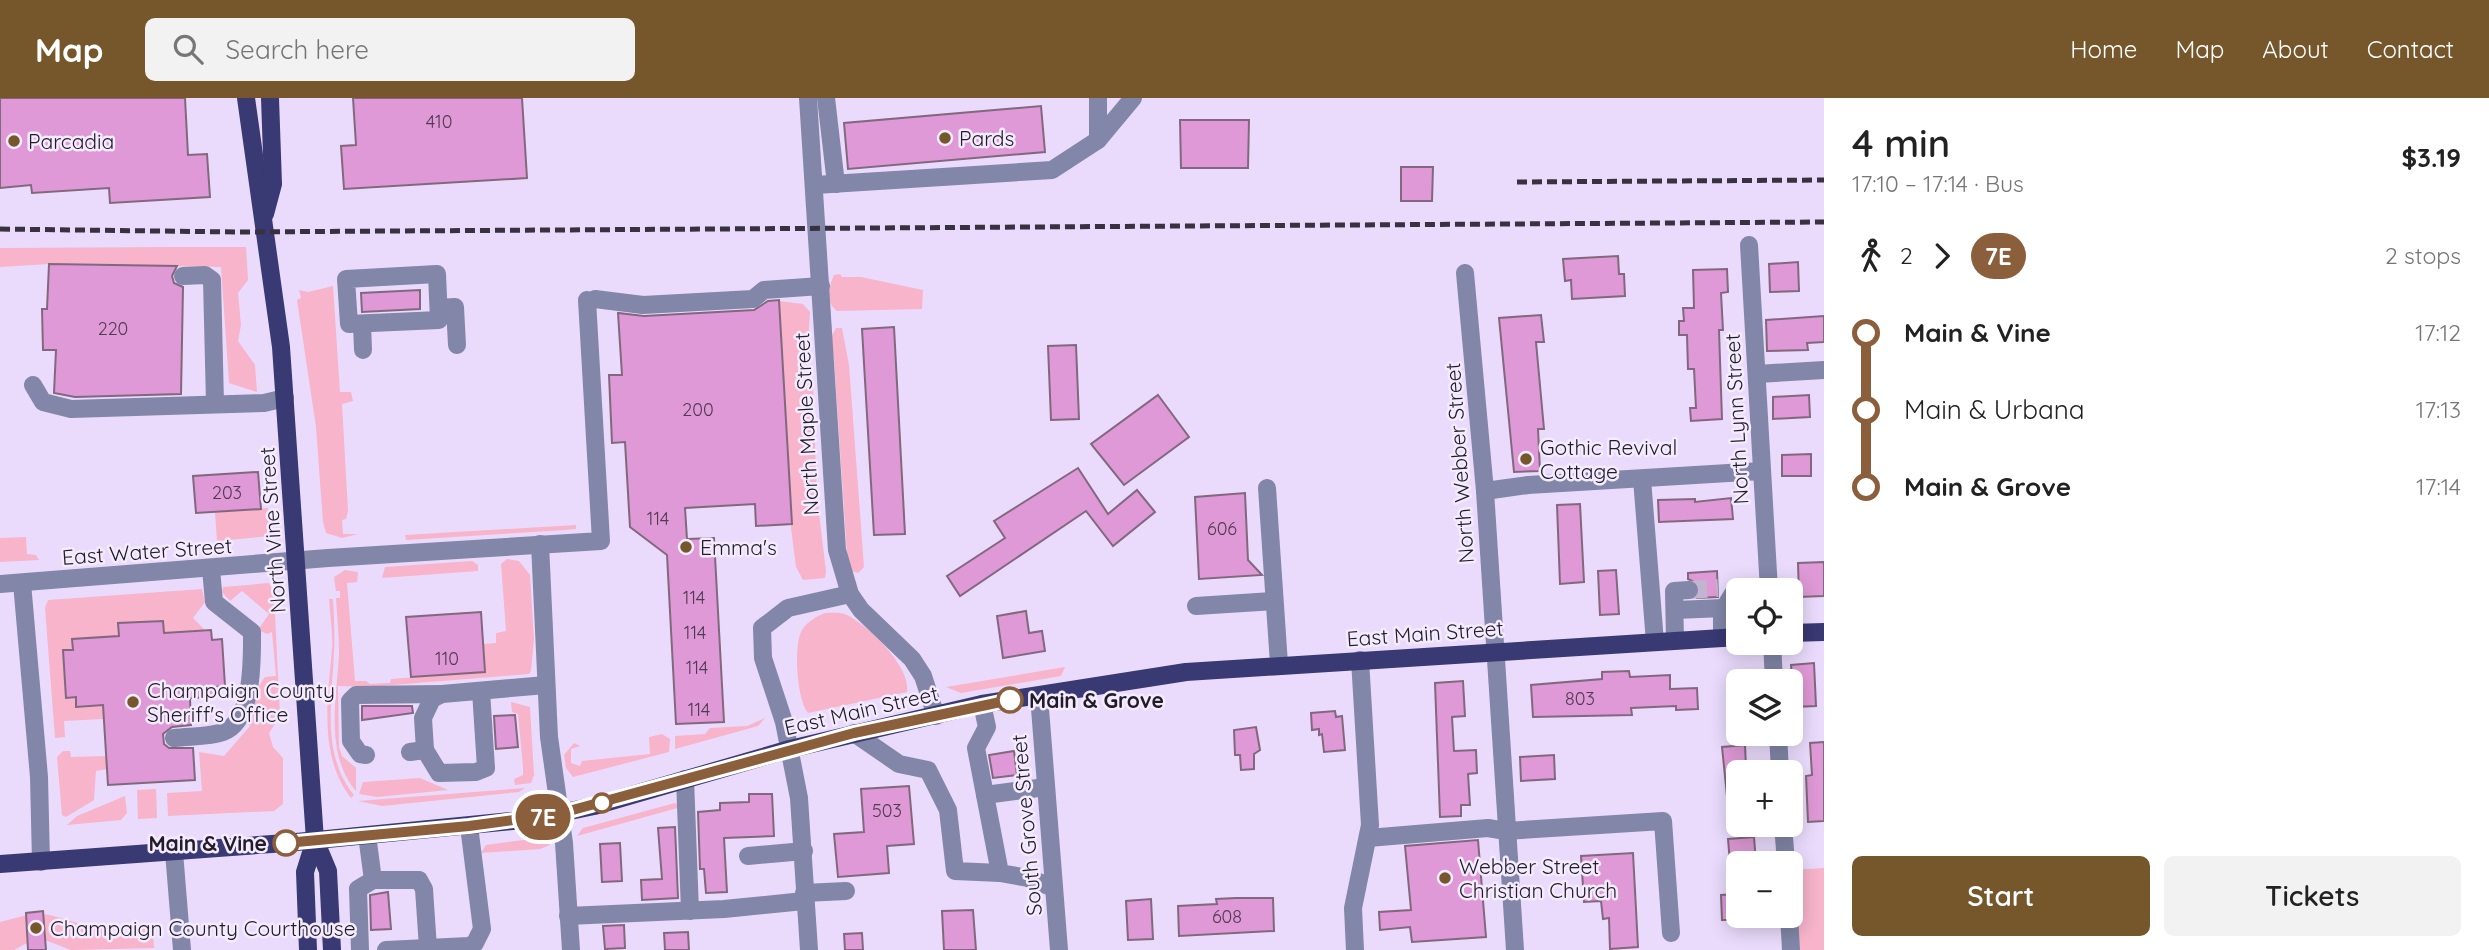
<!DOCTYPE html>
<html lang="en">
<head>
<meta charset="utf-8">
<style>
  body { margin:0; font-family:Quicksand,sans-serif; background:#f2f2f2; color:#222; height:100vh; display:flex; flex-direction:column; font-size:26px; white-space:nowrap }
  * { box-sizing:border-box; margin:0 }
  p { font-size:23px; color:#767676 }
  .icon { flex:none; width:38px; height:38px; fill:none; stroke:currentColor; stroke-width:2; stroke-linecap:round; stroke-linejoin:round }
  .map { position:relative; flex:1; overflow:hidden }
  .sheet { display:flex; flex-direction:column; background:#fff; width:665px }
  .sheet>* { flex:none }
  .badge { padding:0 14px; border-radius:23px; font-size:24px; line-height:46px }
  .buttons { position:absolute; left:1726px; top:480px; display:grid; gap:14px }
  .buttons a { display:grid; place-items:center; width:77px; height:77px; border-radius:10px; background:#fff; box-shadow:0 4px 18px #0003; font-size:35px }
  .map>.badge { position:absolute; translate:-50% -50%; box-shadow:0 0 0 4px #fff }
  .legs { display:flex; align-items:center; gap:10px; height:77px; padding:0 28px; font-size:23px }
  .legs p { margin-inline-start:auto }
  .headline { display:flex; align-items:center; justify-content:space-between; height:119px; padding:0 28px }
  h1 { font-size:38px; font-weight:600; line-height:52px }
  .action { display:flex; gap:14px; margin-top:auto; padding:14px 28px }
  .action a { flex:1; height:80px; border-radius:10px; background:#76572c; color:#fff; font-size:28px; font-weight:600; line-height:80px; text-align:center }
  .action a+a { background:#f2f2f2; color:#222 }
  ul { padding:0 28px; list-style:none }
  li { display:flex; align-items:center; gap:24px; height:77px; font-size:26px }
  li i { display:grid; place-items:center; width:10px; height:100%; margin:0 9px; background:currentColor }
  li i::after { content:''; width:18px; height:18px; margin:-9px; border:5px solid; border-radius:50%; background:#fff }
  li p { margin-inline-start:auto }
  li:first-child i { background:linear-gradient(#0000 50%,currentColor 0) }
  li:last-child i { background:linear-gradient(currentColor 50%,#0000 0) }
  header { display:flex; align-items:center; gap:42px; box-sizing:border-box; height:98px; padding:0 35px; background:#76572c; color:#fff }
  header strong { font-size:33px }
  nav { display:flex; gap:38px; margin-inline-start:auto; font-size:24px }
  .search { width:490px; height:63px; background:#f2f2f2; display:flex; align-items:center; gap:18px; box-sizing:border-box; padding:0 24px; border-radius:10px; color:#767676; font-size:26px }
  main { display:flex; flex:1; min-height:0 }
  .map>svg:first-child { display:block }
  .green { fill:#f7b4cb }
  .building { fill:#df99d6; stroke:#82687e; stroke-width:2 }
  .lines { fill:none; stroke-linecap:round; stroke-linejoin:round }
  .minor-tunnel { stroke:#c2b5d1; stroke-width:18; stroke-dasharray:18 9; stroke-linecap:butt }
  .minor { stroke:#8286a8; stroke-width:18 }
  .major { stroke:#393973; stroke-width:18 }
  .rail { stroke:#38313f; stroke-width:5; stroke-dasharray:10 5; stroke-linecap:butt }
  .line-1-casing { stroke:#fff; stroke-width:16 }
  .line-1 { stroke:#8b5e3c; stroke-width:10 }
  .poi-dot { fill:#76572c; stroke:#f4ebff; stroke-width:2.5 }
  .stop-1-dot { fill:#fff; stroke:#8b5e3c; stroke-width:3.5 }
  .labels { text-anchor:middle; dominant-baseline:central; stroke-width:5; stroke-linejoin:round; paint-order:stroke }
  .number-label { font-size:18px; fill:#503b53 }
  .poi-label { font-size:21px; fill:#211c27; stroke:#f4ebff; text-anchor:start }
  .street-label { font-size:21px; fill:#211c27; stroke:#f4ebff }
  .stop-label { font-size:21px; font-weight:bold; fill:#211c27; stroke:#f4ebff; text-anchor:start }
</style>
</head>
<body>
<header>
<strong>Map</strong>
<div class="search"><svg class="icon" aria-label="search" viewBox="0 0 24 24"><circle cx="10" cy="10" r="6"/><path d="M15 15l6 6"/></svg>Search here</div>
<nav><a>Home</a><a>Map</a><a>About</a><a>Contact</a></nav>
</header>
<main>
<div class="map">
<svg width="1824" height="852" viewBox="0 0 1824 852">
  <rect width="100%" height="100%" fill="#eadbfc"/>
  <g class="green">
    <polygon points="176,149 246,149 248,182 238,195 241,227 238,243 255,267 257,294 229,285 221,169 49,166 0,169 0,150"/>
    <path d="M840 176 842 179H861L923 192 922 211 837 213C825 204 829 188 834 177Z"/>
    <polygon points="333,188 340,294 351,294 353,303 342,306 348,413 346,421 342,422 343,436 358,436 342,440 326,435 323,424 316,329 297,202 301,200 299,192 308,194"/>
    <polygon points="779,203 803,206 810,214 806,280 813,290 817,399 826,473 825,480 803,482 796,469 791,430"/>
    <polygon points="836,230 842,230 849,267 864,469 858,475 848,472 834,260 830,241"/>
    <polygon points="268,410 271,438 217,443 215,414"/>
    <polygon points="576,427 576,431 565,432 406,442 405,437"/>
    <polygon points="26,439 27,456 36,457 39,462 0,464 0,440"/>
    <path d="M507 461 519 463 530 477 534 541 531 573 529 576 368 589 338 588 339 649 342 658 356 670V693C324 655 337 600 339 555 339 537 337 519 336 500H340V493H336L334 479 345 472 358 474 357 484 347 485 355 583H366L370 586 390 585 391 581 485 574 483 546 496 545V535L506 533 501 466Z"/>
    <polygon points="472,463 478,467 478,473 382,480 385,469"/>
    <polygon points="269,485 274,496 280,618 269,635 273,649 283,660 283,706 274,713 168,718 167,695 202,693 199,654 224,658 250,628 241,620 262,583 265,579 276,578 272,534 267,536 258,532 269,516 242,493 230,503 222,494 223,489"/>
    <polygon points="202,491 205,504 193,520 205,532 164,535 163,523 119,525 119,538 63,553 66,600 76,599 76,609 103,607 103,621 64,623 65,639 55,640 45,510 48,502"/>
    <path d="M329 501H333C334 519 335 537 334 555 332 602 321 657 354 697L351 700C318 658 328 598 332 551 333 535 330 517 329 501Z"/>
    <path d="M825 515C833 515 840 514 847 517 868 527 912 570 907 594L808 615C797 602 793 547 802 532 808 523 816 519 825 515Z"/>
    <polygon points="1065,569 1061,578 961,595 946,589"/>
    <polygon points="511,604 530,609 534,677 531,685 515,687 514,681 523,677 523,669 518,616 512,614"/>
    <polygon points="765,620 758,628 675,651 675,638 705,636 710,630 747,628"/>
    <polygon points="662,636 670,641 669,654 573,679 566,670 564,657 574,645 580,648 571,651 571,665 580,668 582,663 650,656 649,639"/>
    <polygon points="63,653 70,653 71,659 106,658 107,671 96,673 94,702 66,719 62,717 57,659"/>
    <polygon points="420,680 448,692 377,699 359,696 363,684"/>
    <polygon points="525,690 519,694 382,708 358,703"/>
    <polygon points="156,691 157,720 138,721 137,692"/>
    <polygon points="125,698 127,715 121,722 67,727 77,718"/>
    <polygon points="675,705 681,709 577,738 583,730"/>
    <polygon points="539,740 550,747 540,751 481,755 486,747"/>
    <polygon points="1824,770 1824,852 1798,852 1793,772"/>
    <path d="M43 816C62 818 85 831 103 828L107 839 131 838 133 826 147 828V825H152L154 850 71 852 45 842Z"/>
    <polygon points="27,817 27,845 14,852 0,852 0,824"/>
  </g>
  <g class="building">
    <polygon points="0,0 185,0 188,57 207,56 210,99 110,105 109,90 32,95 31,87 0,90"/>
    <polygon points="353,0 522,0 527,80 344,91 341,48 356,47"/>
    <polygon points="1041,8 1045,54 848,71 844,25"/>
    <polygon points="1180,22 1249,22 1248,70 1181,70"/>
    <polygon points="1401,69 1433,69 1432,103 1401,103"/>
    <polygon points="1618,158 1619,176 1624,176 1625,198 1572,201 1571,182 1565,183 1563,161"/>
    <polygon points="1798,164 1799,193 1770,194 1769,166"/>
    <polygon points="49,166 177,168 172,178 174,185 183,189 181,296 75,299 54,295 56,252 43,252 42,211 47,211"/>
    <polygon points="1727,171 1728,194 1721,195 1723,232 1719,232 1722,321 1691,323 1690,310 1696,310 1694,271 1688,271 1687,237 1679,237 1679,223 1684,223 1683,210 1694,210 1693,172"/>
    <polygon points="420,192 420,211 362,214 361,195"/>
    <polygon points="779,202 792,426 756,428 755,406 685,410 687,441 714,440 724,624 676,626 667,457 630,429 625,344 612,345 609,277 622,277 618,215 644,218 754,212 768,203"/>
    <polygon points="1541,217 1544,244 1536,244 1544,331 1538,331 1540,373 1514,374 1499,220"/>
    <polygon points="1824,218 1824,244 1807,245 1808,252 1767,253 1766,222"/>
    <polygon points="894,229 905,436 874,437 862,231"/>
    <polygon points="1076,247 1079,321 1051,322 1048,248"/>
    <polygon points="1158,297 1189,339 1124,387 1091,346"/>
    <polygon points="1809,297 1810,319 1773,321 1773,299"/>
    <polygon points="1811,356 1811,378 1782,378 1782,357"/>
    <polygon points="1078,370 1108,416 1137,392 1155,414 1113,448 1086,413 960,498 947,478 1005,440 994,423"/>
    <polygon points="258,374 261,411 196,415 193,378"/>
    <polygon points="1245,395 1248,462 1262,477 1199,481 1195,399"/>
    <polygon points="1731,400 1733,421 1659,424 1658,402 1695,401 1695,404"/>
    <polygon points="1580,406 1584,484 1560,486 1557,407"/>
    <polygon points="1824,464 1824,498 1799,499 1798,465"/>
    <polygon points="1616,472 1619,516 1600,517 1598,473"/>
    <polygon points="1717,473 1718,499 1697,500 1699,486 1688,481 1688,475"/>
    <polygon points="1026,513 1029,535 1042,533 1045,553 1003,560 997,518"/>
    <polygon points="481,514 485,574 411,579 406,519"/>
    <polygon points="163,523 164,535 211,532 212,542 222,541 225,588 216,589 216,599 190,600 191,627 172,629 163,636 164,646 169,650 193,650 195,682 108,687 103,607 76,609 76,599 66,600 63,552 73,552 72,541 119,538 118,525"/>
    <polygon points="1814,565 1816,608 1794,609 1791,567"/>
    <polygon points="1629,573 1630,579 1670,577 1670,591 1697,590 1698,611 1676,612 1676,608 1631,610 1632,617 1533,619 1531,587 1602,581 1602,574"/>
    <polygon points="1463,583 1465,618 1452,619 1454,653 1476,652 1477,675 1468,676 1470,707 1461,707 1461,718 1440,719 1435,585"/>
    <polygon points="362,608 412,608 413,615 362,622"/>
    <polygon points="1335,613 1336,619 1342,618 1345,652 1324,654 1322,636 1319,637 1319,631 1312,632 1311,615"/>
    <polygon points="515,617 518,649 496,651 494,618"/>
    <polygon points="1256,629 1260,652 1254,656 1254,671 1241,672 1240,657 1235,657 1234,632"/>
    <polygon points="1824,644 1824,723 1808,724 1806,678 1812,677 1810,645"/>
    <polygon points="1745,647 1746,669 1738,669 1738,698 1727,698 1722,649"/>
    <polygon points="1014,653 1017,677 993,680 989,657"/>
    <polygon points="1554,657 1555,681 1521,683 1520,659"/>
    <polygon points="909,688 914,746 887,748 889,775 838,779 834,736 864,734 861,691"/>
    <polygon points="749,696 772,696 774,738 724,740 727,794 706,795 704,771 700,771 698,714 720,712 720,705 749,704"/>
    <polygon points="675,729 678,800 642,802 641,782 662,781 658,730"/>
    <polygon points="1754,739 1756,765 1730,765 1728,741"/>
    <polygon points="1478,742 1486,839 1412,844 1410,829 1380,832 1379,814 1411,812 1405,748"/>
    <polygon points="620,745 622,783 602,784 600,746"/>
    <polygon points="1633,755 1638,849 1610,851 1609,820 1603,821 1601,803 1584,804 1581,758"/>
    <polygon points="388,794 391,831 371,832 370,797"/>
    <polygon points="1738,796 1738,822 1722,822 1721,797"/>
    <polygon points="1236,800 1273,800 1274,833 1179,838 1178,808 1217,806 1216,801"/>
    <polygon points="1151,801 1153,841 1128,842 1126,803"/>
    <polygon points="973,812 976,852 944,852 942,813"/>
    <polygon points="43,813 46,852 28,852 26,815"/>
    <polygon points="624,827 625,850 605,851 603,828"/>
    <polygon points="688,834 689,852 665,852 664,835"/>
    <polygon points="862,835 863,852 845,852 844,836"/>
  </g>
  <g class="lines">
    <polyline class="minor-tunnel" points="1689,492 1718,490"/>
    <g class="minor">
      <polyline points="808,0 837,452 850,496 861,512 912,561 923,578 936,618"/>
      <polyline points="826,0 836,86"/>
      <polyline points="1098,42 1098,0"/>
      <polyline points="815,87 1052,72 1098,42 1133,0"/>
      <polyline points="1749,147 1769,492"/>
      <polyline points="1465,175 1485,393 1515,852"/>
      <polygon points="437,176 439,222 349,226 346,181"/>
      <polyline points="183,178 205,177 212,182 215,305"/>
      <polyline points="595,201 643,207 753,201 764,192 821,188"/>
      <polyline points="439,210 455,209 457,247"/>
      <polyline points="362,226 363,252"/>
      <polyline points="1757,276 1824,272"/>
      <polyline points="33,287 43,304 71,311 264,305 285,300"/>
      <polyline points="1642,381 1655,544"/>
      <polyline points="1267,390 1279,566"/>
      <polyline points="1485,393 1528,387 1762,373"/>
      <polyline points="540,446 549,639 564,745 571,852"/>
      <polyline points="22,485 39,679 41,764"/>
      <polyline points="0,486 328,460 601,443 587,202"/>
      <polyline points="1196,508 1274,503"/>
      <polyline points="1675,512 1724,510"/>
      <polyline points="1722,540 1722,514 1734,494 1738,494"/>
      <polyline points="1675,542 1674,493 1689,492"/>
      <polyline points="1772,544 1774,583"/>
      <polyline points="1039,598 1059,852"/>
      <polyline points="982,606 987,629 976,650 1000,775 1028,780 1054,790"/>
      <polyline points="854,635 899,666 928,672 948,712 955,773 1000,775"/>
      <polyline points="1778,635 1780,674"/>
      <path d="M174 640C189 638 209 639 223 634 254 623 252 559 252 534L214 504 211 471"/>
      <polyline points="425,652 439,675 476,674 486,670 481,593"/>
      <polyline points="410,654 425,652 423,620 432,601 442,596 546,587"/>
      <polyline points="366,657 360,656 351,643 350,603 356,597 442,596"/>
      <polyline points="685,681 690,813"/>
      <polyline points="985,697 1046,689"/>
      <polyline points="1783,726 1786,765"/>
      <polyline points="1368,740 1488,730 1506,733 1663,723 1671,835"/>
      <polyline points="174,754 182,852"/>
      <polyline points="748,758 804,753"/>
      <polyline points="373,782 419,782 424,791 428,850"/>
      <polyline points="804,795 846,793"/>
      <polyline points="1789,817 1791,852"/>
      <polyline points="568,818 724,811 804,803"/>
      <polyline points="360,852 358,791 373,782 367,737"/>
      <polyline points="386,852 469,848 475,845 482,831 469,728"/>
      <polyline points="809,852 799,700 784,624 763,560 762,530 788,510 850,496"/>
      <polyline points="1355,852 1353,810 1370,727 1360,562"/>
    </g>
    <g class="major">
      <polyline points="246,0 281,249 315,742 328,773 332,852"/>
      <polyline points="265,116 273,86 270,0"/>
      <polyline points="1790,535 1824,534"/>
      <polyline points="0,766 286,745 532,721 594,708 790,651 982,606 1186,574 1738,539"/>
      <polyline points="308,852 305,774 315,742"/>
    </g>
    <g class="rail">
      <polyline points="1517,84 1824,82"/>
      <polyline points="0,131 236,134 1824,124"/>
    </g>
  </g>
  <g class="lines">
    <defs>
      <polyline id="line-1" points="286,745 469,728 558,716 854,635 1010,602"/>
    </defs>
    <use href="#line-1" class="line-1-casing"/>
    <use href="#line-1" class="line-1"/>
  </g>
  <g class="poi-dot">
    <circle cx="945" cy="40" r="7"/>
    <circle cx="14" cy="43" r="7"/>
    <circle cx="1526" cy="361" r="7"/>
    <circle cx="686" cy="449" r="7"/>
    <circle cx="133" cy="604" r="7"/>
    <circle cx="1445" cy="780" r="7"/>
    <circle cx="36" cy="830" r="7"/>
  </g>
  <g class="stop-1-dot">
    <circle cx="1010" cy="602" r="12"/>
    <circle cx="602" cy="705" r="9"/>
    <circle cx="286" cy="745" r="12"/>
  </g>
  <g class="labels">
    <g class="number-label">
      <text x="439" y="23">410</text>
      <text x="113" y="230">220</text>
      <text x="698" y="311">200</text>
      <text x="227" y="394">203</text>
      <text x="658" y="420">114</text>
      <text x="1222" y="430">606</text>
      <text x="694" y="499">114</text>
      <text x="695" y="534">114</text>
      <text x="447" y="560">110</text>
      <text x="697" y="569">114</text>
      <text x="1580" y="600">803</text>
      <text x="699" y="611">114</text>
      <text x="887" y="712">503</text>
      <text x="1227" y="818">608</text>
    </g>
    <g class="poi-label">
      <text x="959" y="40">Pards</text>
      <text x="28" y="43">Parcadia</text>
      <text x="1540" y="349">Gothic Revival<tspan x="1540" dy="24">Cottage</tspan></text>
      <text x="700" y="449">Emma's</text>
      <text x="147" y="592">Champaign County<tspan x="147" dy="24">Sheriff's Office</tspan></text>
      <text x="1459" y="768">Webber Street<tspan x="1459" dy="24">Christian Church</tspan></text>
      <text x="50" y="830">Champaign County Courthouse</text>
    </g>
    <g class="street-label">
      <text transform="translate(1736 321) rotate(-93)">North Lynn Street</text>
      <text transform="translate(806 326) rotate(-93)">North Maple Street</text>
      <text transform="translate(1459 365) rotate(-94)">North Webber Street</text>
      <text transform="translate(272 432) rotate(-94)">North Vine Street</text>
      <text transform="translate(147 453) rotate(-4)">East Water Street</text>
      <text transform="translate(1425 535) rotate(-4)">East Main Street</text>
      <text transform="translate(861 612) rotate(-13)">East Main Street</text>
      <text transform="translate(1026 727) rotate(-95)">South Grove Street</text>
    </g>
    <g class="stop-label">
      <text x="1029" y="602">Main &amp; Grove</text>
      <text x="267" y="745" text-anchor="end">Main &amp; Vine</text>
    </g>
  </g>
</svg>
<div class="buttons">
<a><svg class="icon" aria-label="locate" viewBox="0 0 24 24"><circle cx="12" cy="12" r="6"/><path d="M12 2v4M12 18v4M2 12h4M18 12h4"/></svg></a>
<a><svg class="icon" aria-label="layers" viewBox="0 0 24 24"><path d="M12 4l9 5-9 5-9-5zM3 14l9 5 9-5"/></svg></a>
<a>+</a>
<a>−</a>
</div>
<b class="badge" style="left:543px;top:719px;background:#8b5e3c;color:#fff">7E</b>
</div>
<section class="sheet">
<div class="headline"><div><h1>4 min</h1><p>17:10 – 17:14 · Bus</p></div><b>$3.19</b></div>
<div class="legs"><svg class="icon" aria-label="walk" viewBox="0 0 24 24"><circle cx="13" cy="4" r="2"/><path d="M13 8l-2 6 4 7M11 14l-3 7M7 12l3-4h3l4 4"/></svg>2<svg class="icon" aria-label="forward" viewBox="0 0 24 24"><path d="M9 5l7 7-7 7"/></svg><b class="badge" style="background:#8b5e3c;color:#fff">7E</b><p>2 stops</p></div>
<ul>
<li><i style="color:#8b5e3c"></i><b>Main &amp; Vine</b><p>17:12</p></li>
<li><i style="color:#8b5e3c"></i><span>Main &amp; Urbana</span><p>17:13</p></li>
<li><i style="color:#8b5e3c"></i><b>Main &amp; Grove</b><p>17:14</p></li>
</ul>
<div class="action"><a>Start</a><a>Tickets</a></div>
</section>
</main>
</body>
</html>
